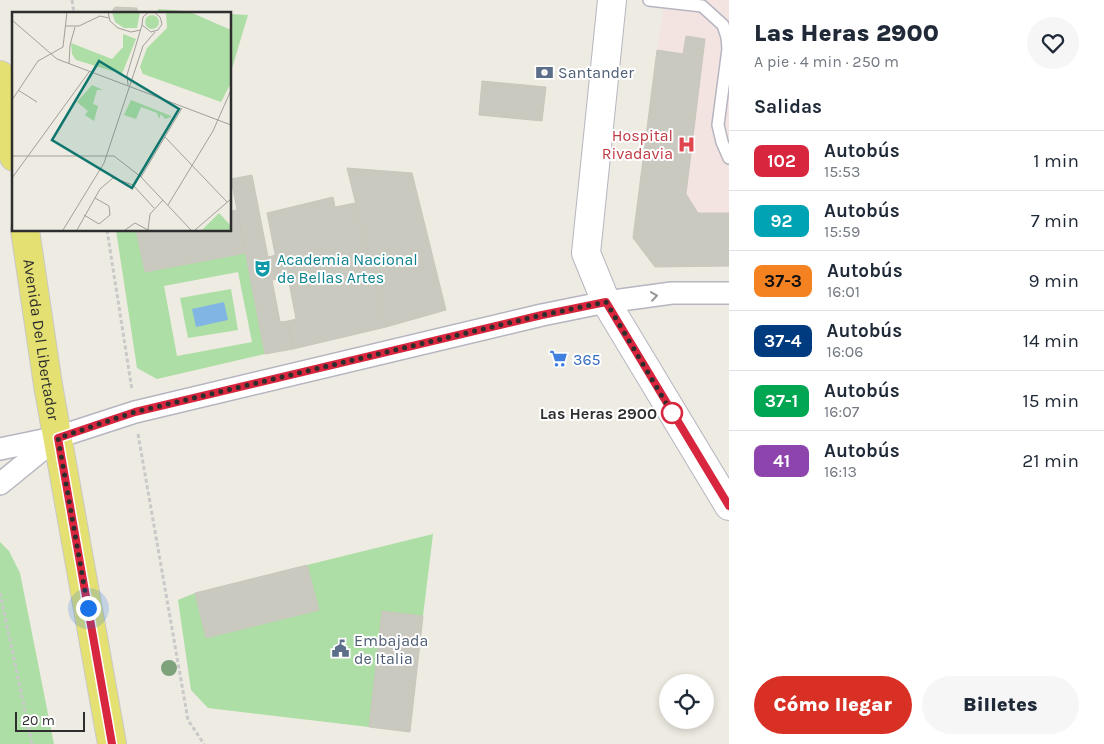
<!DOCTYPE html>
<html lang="es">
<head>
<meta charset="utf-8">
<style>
  body { margin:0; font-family:Karla,sans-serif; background:#f6f6f7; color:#1f2937; height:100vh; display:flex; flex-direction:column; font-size:19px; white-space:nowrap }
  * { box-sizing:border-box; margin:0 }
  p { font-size:16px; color:#747a83 }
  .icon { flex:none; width:28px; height:28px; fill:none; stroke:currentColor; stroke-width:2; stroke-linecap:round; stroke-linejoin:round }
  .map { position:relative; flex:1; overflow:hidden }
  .sheet { display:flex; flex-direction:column; background:#fff; width:375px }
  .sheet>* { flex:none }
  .badge { padding:0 10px; border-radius:8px; font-size:18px; line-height:32px }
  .buttons { position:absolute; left:659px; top:674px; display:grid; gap:10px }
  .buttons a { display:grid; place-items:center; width:55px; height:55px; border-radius:50%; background:#fff; box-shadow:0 2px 8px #0003; font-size:25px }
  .scale { position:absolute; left:15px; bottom:12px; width:70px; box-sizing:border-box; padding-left:5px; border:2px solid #2e2e2e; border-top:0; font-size:14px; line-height:18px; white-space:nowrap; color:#2e2e2e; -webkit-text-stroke:4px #fff; paint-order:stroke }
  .you { position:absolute; width:25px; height:25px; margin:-12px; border:4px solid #fff; border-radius:50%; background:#1a73e8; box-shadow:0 0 0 8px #1a73e833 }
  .map>.badge { position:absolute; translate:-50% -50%; box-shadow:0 0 0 2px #fff }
  h2 { padding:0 25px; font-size:19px; line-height:45px }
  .round { display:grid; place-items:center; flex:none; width:52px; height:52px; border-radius:26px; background:#f6f6f7 }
  .summary { display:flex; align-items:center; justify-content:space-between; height:85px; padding:0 25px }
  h1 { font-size:24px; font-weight:800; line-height:38px }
  .action { display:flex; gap:10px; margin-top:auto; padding:10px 25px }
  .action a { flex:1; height:58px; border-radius:30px; background:#d93025; color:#fff; font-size:20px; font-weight:800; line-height:58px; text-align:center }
  .action a+a { background:#f6f6f7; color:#1f2937 }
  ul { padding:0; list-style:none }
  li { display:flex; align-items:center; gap:15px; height:60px; padding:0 25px; border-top:1px solid #e0e1e3 }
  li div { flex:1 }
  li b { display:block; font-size:19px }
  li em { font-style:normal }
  li .badge { min-width:55px; font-weight:700; text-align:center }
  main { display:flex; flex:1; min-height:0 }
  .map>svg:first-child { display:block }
  .medical { fill:#f3e4e1 }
  .green { fill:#addea5; fill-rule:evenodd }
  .water { fill:#81b5e4 }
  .building { fill:#cac9c0; stroke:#c9c7bc }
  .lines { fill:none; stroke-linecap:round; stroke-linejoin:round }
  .service-casing { stroke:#b6b5c0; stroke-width:14 }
  .minor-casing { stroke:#b6b5c0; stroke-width:24 }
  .secondary-casing { stroke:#b6b5c0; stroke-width:30 }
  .primary-casing { stroke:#c9c9c9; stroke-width:30 }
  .path { stroke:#c9c9c9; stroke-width:3; stroke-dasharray:4 2.5; stroke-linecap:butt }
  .service { stroke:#fff; stroke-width:11 }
  .minor { stroke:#fff; stroke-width:21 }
  .secondary { stroke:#fff; stroke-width:28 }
  .primary { stroke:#e4e071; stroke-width:28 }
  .tree { fill:#7ea279 }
  .oneway { stroke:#969696 }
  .line-casing { stroke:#fff; stroke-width:11 }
  .line { stroke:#d7263d; stroke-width:8 }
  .walk { stroke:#2e2e2e; stroke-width:5; stroke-dasharray:0 9 }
  .stop-dot { fill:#fff; stroke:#d7263d; stroke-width:2.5 }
  .labels { text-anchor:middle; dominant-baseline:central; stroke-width:4; stroke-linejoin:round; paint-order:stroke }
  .service-label { font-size:16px; fill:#4e5e75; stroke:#fff; text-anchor:start }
  .health-label { font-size:16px; fill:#be3a42; stroke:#fff; text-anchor:end }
  .culture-label { font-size:16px; fill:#0d838f; stroke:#fff; text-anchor:start }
  .street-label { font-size:16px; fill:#2e2e2e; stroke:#fff }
  .shop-label { font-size:16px; fill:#366cbe; stroke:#fff; text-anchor:start }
  .stop-label { font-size:16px; font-weight:bold; fill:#2e2e2e; stroke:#fff; text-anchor:end }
  .inset-road { fill:none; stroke:#a19f9a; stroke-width:1 }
  .view { fill:#0f766e; fill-opacity:0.15; stroke:#0f766e; stroke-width:2.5 }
  .inset-edge { fill:none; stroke:#2e2e2e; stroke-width:2.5 }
</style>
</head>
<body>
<main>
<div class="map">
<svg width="729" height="744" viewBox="0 0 729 744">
  <rect width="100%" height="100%" fill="#eeebe2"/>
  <polygon class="medical" points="665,0 729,0 729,267 655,267 633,238 657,50"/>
  <g class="green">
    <polygon points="158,9 226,14 158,14"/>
    <polygon points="230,14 248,15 230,75"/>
    <path d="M116 230H136L145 272 246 253 265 354 157 379 137 368ZM238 272 252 342 177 356 164 286Z"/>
    <polygon points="231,289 238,330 188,338 180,298"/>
    <polygon points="433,534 423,616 369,727 208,708 191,690 178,600 195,593 206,638 319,610 307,565"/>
    <polygon points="0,542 9,551 20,573 54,744 0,744"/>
  </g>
  <polygon class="water" points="224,302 228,320 196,327 192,309"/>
  <g class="building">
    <polygon points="115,7 137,8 138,14 110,14"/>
    <polygon points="686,36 705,39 686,194 698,213 729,213 729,266 655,267 633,238 657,50 683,54"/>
    <polygon points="482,81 546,87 542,121 479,115"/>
    <polygon points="347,168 412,173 446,310 386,327"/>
    <polygon points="252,175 268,257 276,255 280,279 272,280 280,322 288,321 293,349 265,354 231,179"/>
    <polygon points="333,197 335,207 355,203 386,327 293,349 288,321 296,319 288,277 280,279 267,213"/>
    <polygon points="237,210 246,253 145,272 136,230 230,230 230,211"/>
    <polygon points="307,565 319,610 206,638 195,593"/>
    <polygon points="382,611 423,616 410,732 369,727"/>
  </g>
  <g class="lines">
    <defs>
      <polyline id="service" points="649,0 702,6 723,25 727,37 728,49 718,125 722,142 729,158"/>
      <g id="minor">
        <polyline points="0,449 58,437 135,412 542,315 606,302 672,293 729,293"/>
        <polyline points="0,484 54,440"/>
      </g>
      <polyline id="secondary" points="612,0 586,253 606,302 729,506"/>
      <g id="primary">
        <polyline points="0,75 14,157"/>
        <path id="s1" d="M25 230 48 385 112 744"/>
      </g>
    </defs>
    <use href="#service" class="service-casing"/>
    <use href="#minor" class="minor-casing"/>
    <use href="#secondary" class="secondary-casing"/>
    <use href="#primary" class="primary-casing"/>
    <g class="path">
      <polyline points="72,0 74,14"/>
      <polyline points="107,230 132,390"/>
      <polyline points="138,434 188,720 204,744"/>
      <polyline points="0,593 32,744"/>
    </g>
    <use href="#service" class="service"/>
    <use href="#minor" class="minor"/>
    <use href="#secondary" class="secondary"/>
    <use href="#primary" class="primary"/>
  </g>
  <circle class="tree" cx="169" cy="668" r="8"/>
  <defs><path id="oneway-chevron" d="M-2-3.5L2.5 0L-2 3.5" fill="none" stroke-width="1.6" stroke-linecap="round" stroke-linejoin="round" transform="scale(1.25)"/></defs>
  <use class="oneway" href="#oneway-chevron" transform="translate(654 296) rotate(-8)"/>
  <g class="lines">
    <defs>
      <polyline id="line" points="112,744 58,438 135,412 542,315 606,302 729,506"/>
    </defs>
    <use href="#line" class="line-casing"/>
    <use href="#line" class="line"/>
    <polyline class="walk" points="88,608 58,438 135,412 542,315 606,302 672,413"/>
  </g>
  <defs>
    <symbol id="bank-bare" viewBox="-9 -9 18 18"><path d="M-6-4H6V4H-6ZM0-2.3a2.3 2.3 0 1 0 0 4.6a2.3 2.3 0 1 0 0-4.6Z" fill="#5c6f8a" stroke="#fff" stroke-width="2.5" paint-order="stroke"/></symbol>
    <symbol id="hospital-bare" viewBox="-9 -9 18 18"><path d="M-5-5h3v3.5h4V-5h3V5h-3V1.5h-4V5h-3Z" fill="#e0444e" stroke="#fff" stroke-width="2.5" paint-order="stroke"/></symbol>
    <symbol id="theatre-bare" viewBox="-9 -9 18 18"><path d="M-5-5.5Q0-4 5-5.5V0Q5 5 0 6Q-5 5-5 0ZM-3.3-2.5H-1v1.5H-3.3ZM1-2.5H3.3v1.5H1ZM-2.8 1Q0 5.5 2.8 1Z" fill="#0f9aa8" stroke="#fff" stroke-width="2.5" paint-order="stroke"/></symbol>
    <symbol id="supermarket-bare" viewBox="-9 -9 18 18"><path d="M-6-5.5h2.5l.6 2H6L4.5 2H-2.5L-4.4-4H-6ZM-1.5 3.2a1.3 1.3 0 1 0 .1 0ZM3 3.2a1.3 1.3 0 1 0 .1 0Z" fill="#3f7fe0" stroke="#fff" stroke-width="2.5" paint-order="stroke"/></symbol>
    <symbol id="civic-bare" viewBox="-9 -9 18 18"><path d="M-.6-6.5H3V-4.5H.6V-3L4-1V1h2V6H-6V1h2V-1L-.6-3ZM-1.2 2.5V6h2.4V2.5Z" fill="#5c6f8a" stroke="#fff" stroke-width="2.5" paint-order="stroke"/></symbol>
  </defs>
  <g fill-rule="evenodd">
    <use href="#bank-bare" x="532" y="60" width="25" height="25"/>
    <use href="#hospital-bare" x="674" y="132" width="25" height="25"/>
    <use href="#theatre-bare" x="250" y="256" width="25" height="25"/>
    <use href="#supermarket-bare" x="546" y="346" width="25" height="25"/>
    <use href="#civic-bare" x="328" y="636" width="25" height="25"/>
  </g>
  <circle class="stop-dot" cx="672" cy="413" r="10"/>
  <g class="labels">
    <g class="service-label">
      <text x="558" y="72">Santander</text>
      <text x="354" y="640">Embajada<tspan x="354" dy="18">de Italia</tspan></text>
    </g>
    <g class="health-label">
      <text x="673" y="135">Hospital<tspan x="673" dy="18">Rivadavia</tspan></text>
    </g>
    <g class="culture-label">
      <text x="277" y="259">Academia Nacional<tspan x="277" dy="18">de Bellas Artes</tspan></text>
    </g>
    <g class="street-label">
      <text stroke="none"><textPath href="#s1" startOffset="111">Avenida Del Libertador</textPath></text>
    </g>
    <g class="shop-label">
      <text x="573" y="359">365</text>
    </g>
    <g class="stop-label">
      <text x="657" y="413">Las Heras 2900</text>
    </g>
  </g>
  <g transform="translate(12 12)">
    <rect width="219" height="219" fill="#eeebe2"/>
    <path d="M100 0H128L125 16H112L103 10ZM154 0H178L219 18V71L209 90 131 62 128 55 135 36 155 16ZM133 10a7 7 0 1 1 14 0a7 7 0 1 1-14 0ZM111 22 124 27 110 62 64 48 60 42 59 31 100 47 111 35ZM80 73 91 78H85L81 92 86 94 82 109 73 103 76 99 65 90ZM119 88 159 104V105L153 107 149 102 147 107 145 101 129 95 124 107 112 103ZM207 201 219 214V218H190Z" fill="#addea5"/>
    <path class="inset-road" d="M96 0 98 9 106 16 119 20 129 18M137 0 131 5 130 13 139 20 146 18 150 12 148 5 142 0M0 8 45 47 219 113M54 14H67L88 4 97 6M57 52 58 33 63 15M116 73 115 63 130 13M6 78 25 90M0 88 26 49 51 35 55 0M153 125 215 190M0 144H102L129 165 179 218M129 165 170 96M0 166 77 60M156 193 201 119 219 78M72 203 87 212 98 203 97 194 83 186M51 218 92 151 131 34 143 20M65 218 88 177 101 166 121 173 142 196M113 218 123 211 136 218M136 218 138 202 151 188M183 218 219 187"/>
    <path class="view" d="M87 49 167 97 120 176 40 128Z"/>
    <rect width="219" height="219" class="inset-edge"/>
  </g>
</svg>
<div class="buttons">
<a><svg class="icon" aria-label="locate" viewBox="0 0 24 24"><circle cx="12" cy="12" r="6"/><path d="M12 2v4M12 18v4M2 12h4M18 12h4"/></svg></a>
</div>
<div class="scale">20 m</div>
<div class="you" style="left:88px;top:608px"></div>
</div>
<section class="sheet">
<div class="summary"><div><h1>Las Heras 2900</h1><p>A pie · 4 min · 250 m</p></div><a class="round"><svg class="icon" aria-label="heart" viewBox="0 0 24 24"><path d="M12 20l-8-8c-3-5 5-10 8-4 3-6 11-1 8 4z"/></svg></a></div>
<h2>Salidas</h2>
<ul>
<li><span class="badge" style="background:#d7263d;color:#fff">102</span><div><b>Autobús</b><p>15:53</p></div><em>1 min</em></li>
<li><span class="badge" style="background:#00a3b4;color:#fff">92</span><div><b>Autobús</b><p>15:59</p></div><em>7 min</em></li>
<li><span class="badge" style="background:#f58220;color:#111">37-3</span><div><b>Autobús</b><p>16:01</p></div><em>9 min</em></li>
<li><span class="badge" style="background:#003b80;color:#fff">37-4</span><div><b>Autobús</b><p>16:06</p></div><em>14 min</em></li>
<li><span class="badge" style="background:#00a651;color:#fff">37-1</span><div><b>Autobús</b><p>16:07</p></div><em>15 min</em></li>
<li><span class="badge" style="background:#8e44ad;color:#fff">41</span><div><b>Autobús</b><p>16:13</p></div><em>21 min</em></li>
</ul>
<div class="action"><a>Cómo llegar</a><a>Billetes</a></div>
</section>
</main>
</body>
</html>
